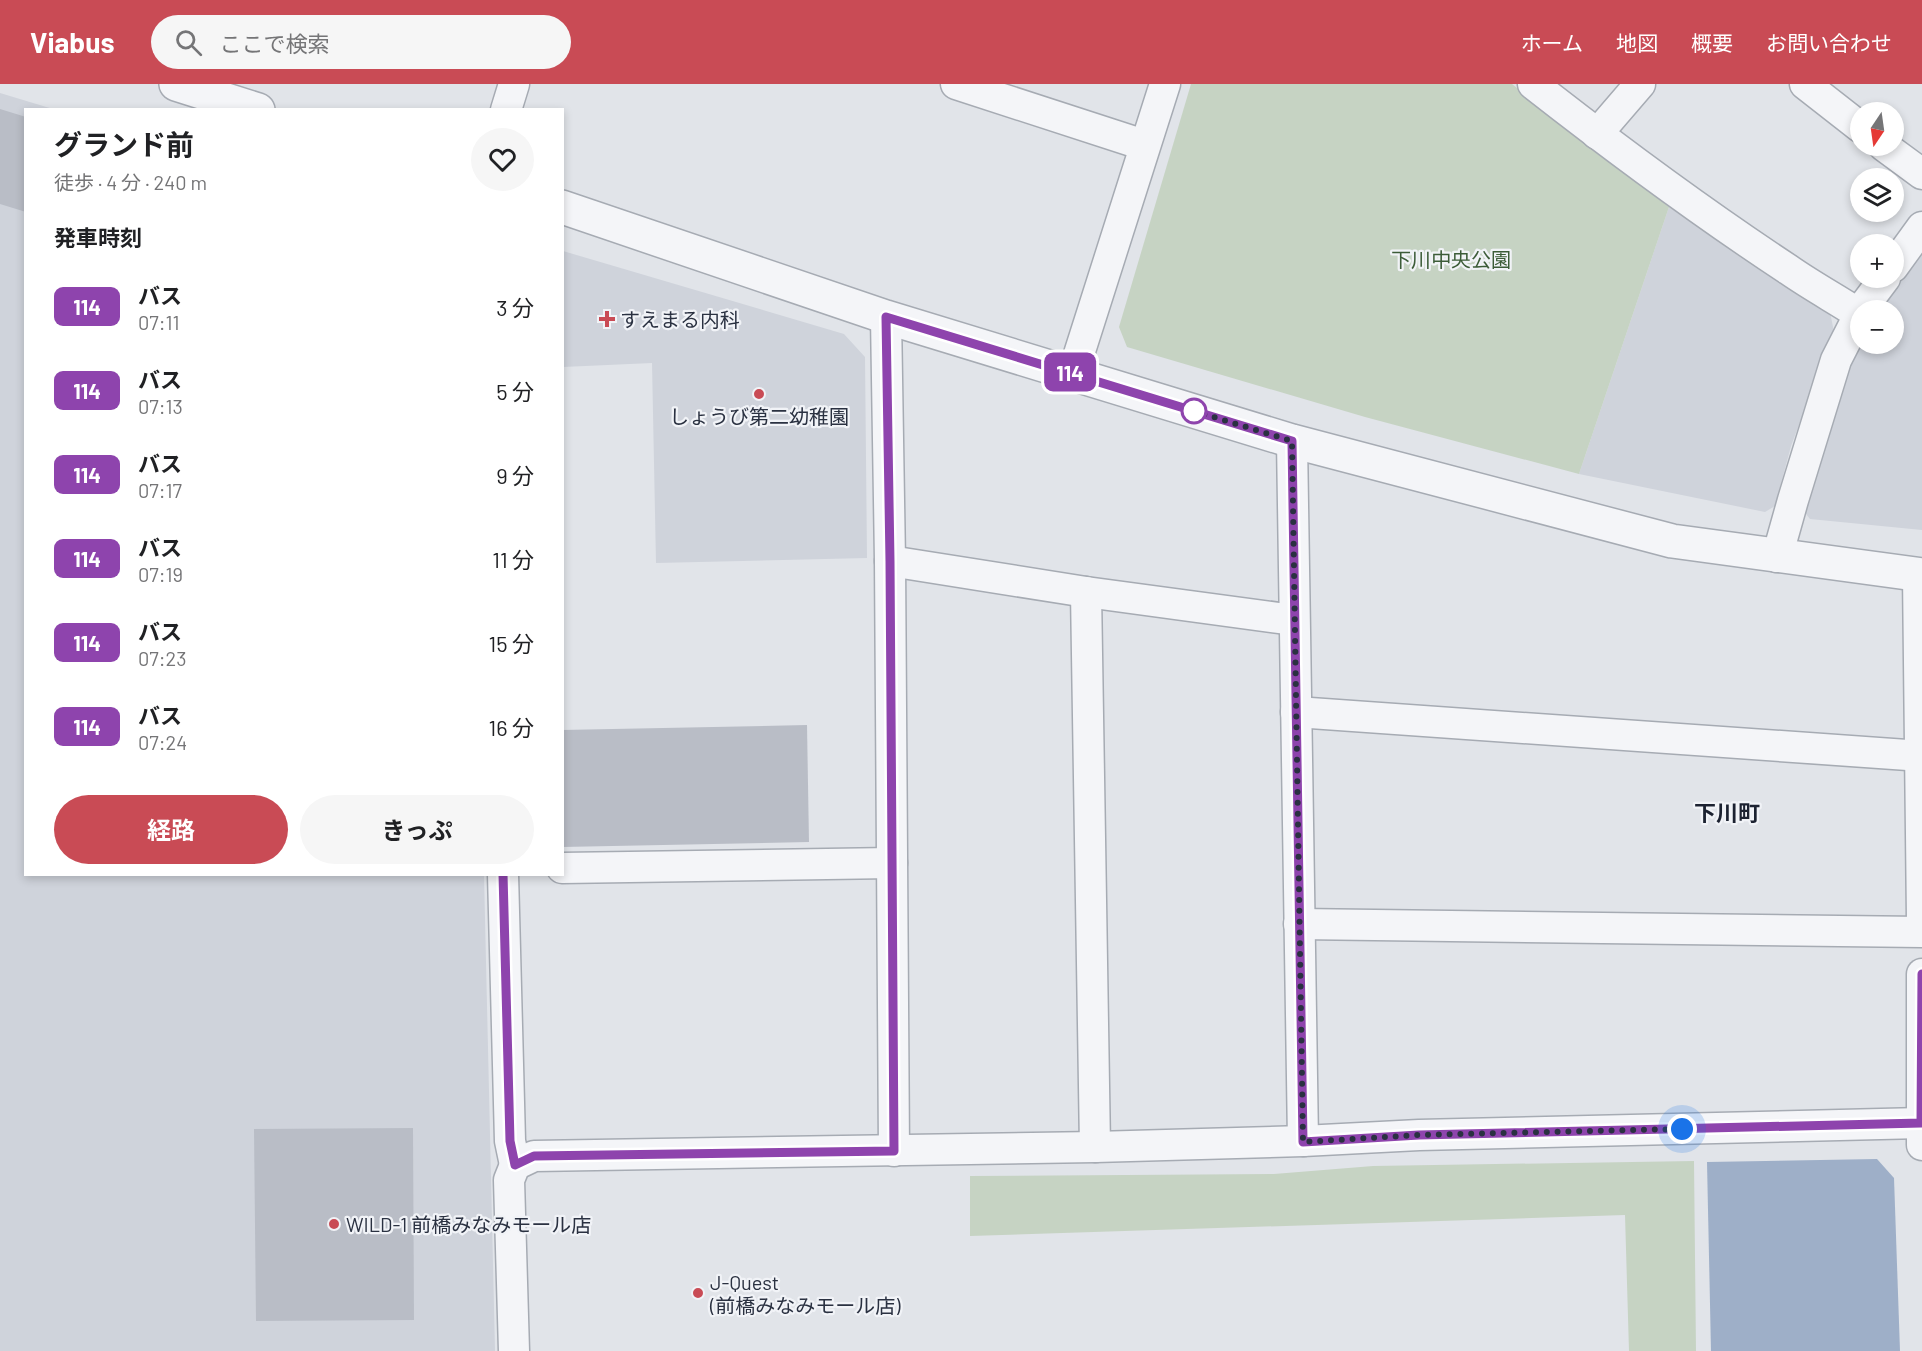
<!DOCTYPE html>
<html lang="ja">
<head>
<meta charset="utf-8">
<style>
  body { margin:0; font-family:Barlow,"Noto Sans JP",sans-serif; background:#f6f6f6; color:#202124; height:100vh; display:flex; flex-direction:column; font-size:22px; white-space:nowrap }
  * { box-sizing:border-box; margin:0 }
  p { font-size:20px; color:#757577 }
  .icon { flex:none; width:33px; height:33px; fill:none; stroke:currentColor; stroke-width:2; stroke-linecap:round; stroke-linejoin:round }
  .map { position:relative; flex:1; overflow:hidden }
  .details { position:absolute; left:24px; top:24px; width:540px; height:768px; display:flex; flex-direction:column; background:#fff; border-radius:0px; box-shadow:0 3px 9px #0003 }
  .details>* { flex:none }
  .badge { padding:0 12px; border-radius:9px; font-size:21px; line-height:39px }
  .needle { width:39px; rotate:193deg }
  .fabs { position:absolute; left:1850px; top:18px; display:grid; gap:12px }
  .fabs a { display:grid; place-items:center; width:54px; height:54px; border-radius:50%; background:#fff; box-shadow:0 3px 9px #0003; font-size:30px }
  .you { position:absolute; width:30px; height:30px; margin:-15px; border:4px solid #fff; border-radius:50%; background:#1a73e8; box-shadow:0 0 0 9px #1a73e833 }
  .map>.badge { position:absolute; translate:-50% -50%; box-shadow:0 0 0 3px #fff }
  h2 { padding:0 30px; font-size:22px; line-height:54px }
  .round { display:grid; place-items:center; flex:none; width:63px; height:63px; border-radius:32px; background:#f6f6f6 }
  .head { display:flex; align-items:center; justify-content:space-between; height:102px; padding:0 30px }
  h1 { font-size:28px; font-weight:700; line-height:45px }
  .button { display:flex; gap:12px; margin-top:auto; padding:12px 30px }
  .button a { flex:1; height:69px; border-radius:36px; background:#c94b55; color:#fff; font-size:24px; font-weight:700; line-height:69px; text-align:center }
  .button a+a { background:#f6f6f6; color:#202124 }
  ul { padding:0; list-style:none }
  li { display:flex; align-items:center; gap:18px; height:84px; padding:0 30px }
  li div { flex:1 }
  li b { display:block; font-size:22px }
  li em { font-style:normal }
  li .badge { min-width:66px; font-weight:700; text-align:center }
  header { display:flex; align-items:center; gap:36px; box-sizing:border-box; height:84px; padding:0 30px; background:#c94b55; color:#fff }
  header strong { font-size:28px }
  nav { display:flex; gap:33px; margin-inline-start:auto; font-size:21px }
  .search { width:420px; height:54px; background:#f6f6f6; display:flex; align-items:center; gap:15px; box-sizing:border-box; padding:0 21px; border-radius:33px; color:#757577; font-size:22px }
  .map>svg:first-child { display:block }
  .built { fill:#cfd3db }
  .green { fill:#c6d3c3 }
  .water { fill:#9eafc8 }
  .building { fill:#b9bdc6 }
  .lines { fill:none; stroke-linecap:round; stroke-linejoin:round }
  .minor-casing { stroke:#a6abb3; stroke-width:33 }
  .tertiary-casing { stroke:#a6abb3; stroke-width:36 }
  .minor { stroke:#f4f5f8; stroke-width:30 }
  .tertiary { stroke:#f4f5f8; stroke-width:33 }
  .line-casing { stroke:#fff; stroke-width:14 }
  .line { stroke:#8e44ad; stroke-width:9 }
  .walk { stroke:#2a3141; stroke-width:6; stroke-dasharray:0 10.8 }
  .poi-dot { fill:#c94b55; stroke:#f1f3f7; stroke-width:2 }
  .stop-dot { fill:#fff; stroke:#8e44ad; stroke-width:3 }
  .labels { text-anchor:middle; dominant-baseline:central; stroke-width:4.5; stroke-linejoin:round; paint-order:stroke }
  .park-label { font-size:20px; fill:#3c5c38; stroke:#f1f3f7 }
  .poi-label { font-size:20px; fill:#2a3141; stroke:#f1f3f7; text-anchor:start }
  .quarter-label { font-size:22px; font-weight:bold; fill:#1c2231; stroke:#f1f3f7 }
</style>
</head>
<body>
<header>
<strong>Viabus</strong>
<div class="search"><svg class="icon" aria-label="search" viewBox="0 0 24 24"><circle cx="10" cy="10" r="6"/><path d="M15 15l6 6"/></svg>ここで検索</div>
<nav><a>ホーム</a><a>地図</a><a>概要</a><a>お問い合わせ</a></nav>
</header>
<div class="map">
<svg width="1922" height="1267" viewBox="0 0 1922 1267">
  <rect width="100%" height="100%" fill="#e1e4e9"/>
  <g class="built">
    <polygon points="0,9 53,25 26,26 26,790 484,791 495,1267 0,1267"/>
    <polygon points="1669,123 1829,223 1834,248 1791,362 1775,422 1765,428 1579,390"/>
    <polygon points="563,167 844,250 865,273 867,474 656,479 652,279 563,283"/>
    <polygon points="1922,169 1922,446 1810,435 1803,426 1857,262 1860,260 1893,260 1893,226 1880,226"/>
  </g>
  <g class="green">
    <polygon points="1191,0 1512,0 1669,123 1579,390 1365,333 1127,263 1119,243"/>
    <polygon points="1694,1077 1696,1267 1629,1267 1625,1131 970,1152 970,1092 1274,1090 1373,1082"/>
  </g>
  <polygon class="water" points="1877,1075 1894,1094 1900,1267 1711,1267 1707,1078"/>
  <g class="building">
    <polygon points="0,25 26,33 26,128 0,120"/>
    <polygon points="807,641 809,758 562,763 562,646"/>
    <polygon points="413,1044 414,1236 256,1237 254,1045"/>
  </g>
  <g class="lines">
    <defs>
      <g id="minor">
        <polyline points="956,0 1144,61"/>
        <path d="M1533 0C1616 65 1701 128 1789 186 1812 202 1836 215 1859 230"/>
        <polyline points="1805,0 1860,43"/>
        <polyline points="506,26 514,0"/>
        <polyline points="1597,50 1640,0"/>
        <polyline points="1884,62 1922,90"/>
        <polyline points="1893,183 1922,143"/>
        <polyline points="1861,226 1885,194"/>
        <polyline points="886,233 890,477 894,1067"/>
        <polyline points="1073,289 1165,0"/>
        <polyline points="1292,357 1303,1057"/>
        <polyline points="1777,473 1793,416 1836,276 1860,229"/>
        <polyline points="890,477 1086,508 1294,536"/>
        <polyline points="1918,491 1922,836"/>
        <polyline points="1086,508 1095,1063"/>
        <polyline points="1296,628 1922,672"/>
        <polyline points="562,784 892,779"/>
        <polyline points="503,790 510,1057 515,1081"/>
        <polyline points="1299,840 1922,848"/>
        <polyline points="1922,890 1922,1061"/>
        <polyline points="514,1267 509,1096 515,1081 534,1072 1095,1063 1303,1057 1419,1051 1922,1039"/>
      </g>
      <g id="tertiary">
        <polyline points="176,0 258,26"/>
        <polyline points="562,123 886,233 1292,357 1672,457 1922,491"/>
      </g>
    </defs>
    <use href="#minor" class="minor-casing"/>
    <use href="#tertiary" class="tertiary-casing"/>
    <use href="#minor" class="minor"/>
    <use href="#tertiary" class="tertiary"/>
  </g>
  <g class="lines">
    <defs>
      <polyline id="line" points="503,790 510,1057 515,1081 534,1072 894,1067 890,477 886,233 1292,357 1303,1058 1419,1051 1921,1039 1922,890"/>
    </defs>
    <use href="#line" class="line-casing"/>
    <use href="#line" class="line"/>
    <polyline class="walk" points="1194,327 1292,357 1303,1058 1419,1051 1682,1045"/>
  </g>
  <g class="poi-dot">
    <path d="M604 226h6v6h6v6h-6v6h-6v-6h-6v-6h6z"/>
    <circle cx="759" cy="310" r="6"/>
    <circle cx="334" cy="1140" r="6"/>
    <circle cx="698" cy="1209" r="6"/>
  </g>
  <circle class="stop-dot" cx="1194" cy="327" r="12"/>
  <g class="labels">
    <g class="park-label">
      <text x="1451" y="175">下川中央公園</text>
    </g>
    <g class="poi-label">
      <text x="620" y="235">すえまる内科</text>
      <text x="759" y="332" text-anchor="middle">しょうび第二幼稚園</text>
      <text x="346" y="1140">WILD-1 前橋みなみモール店</text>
      <text x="710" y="1198">J-Quest<tspan x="710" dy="23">(前橋みなみモール店)</tspan></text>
    </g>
    <g class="quarter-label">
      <text x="1727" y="728">下川町</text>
    </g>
  </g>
</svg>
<div class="fabs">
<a><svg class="needle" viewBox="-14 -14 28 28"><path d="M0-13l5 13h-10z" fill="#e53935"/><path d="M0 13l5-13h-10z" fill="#757577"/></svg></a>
<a><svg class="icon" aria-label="layers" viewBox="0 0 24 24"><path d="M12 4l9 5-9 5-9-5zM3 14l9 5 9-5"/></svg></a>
<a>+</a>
<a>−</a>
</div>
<div class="you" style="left:1682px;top:1045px"></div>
<b class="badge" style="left:1070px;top:288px;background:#8e44ad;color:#fff">114</b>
<section class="details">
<div class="head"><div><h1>グランド前</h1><p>徒歩 · 4 分 · 240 m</p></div><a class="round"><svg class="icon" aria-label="heart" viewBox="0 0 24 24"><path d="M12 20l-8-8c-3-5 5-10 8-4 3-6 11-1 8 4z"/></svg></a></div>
<h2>発車時刻</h2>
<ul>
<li><span class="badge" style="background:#8e44ad;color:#fff">114</span><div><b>バス</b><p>07:11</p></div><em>3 分</em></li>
<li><span class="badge" style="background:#8e44ad;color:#fff">114</span><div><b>バス</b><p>07:13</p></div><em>5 分</em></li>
<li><span class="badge" style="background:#8e44ad;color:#fff">114</span><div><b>バス</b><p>07:17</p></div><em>9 分</em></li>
<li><span class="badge" style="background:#8e44ad;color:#fff">114</span><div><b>バス</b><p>07:19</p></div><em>11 分</em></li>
<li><span class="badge" style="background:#8e44ad;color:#fff">114</span><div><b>バス</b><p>07:23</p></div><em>15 分</em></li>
<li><span class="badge" style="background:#8e44ad;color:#fff">114</span><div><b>バス</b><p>07:24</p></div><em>16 分</em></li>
</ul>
<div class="button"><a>経路</a><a>きっぷ</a></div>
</section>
</div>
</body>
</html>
